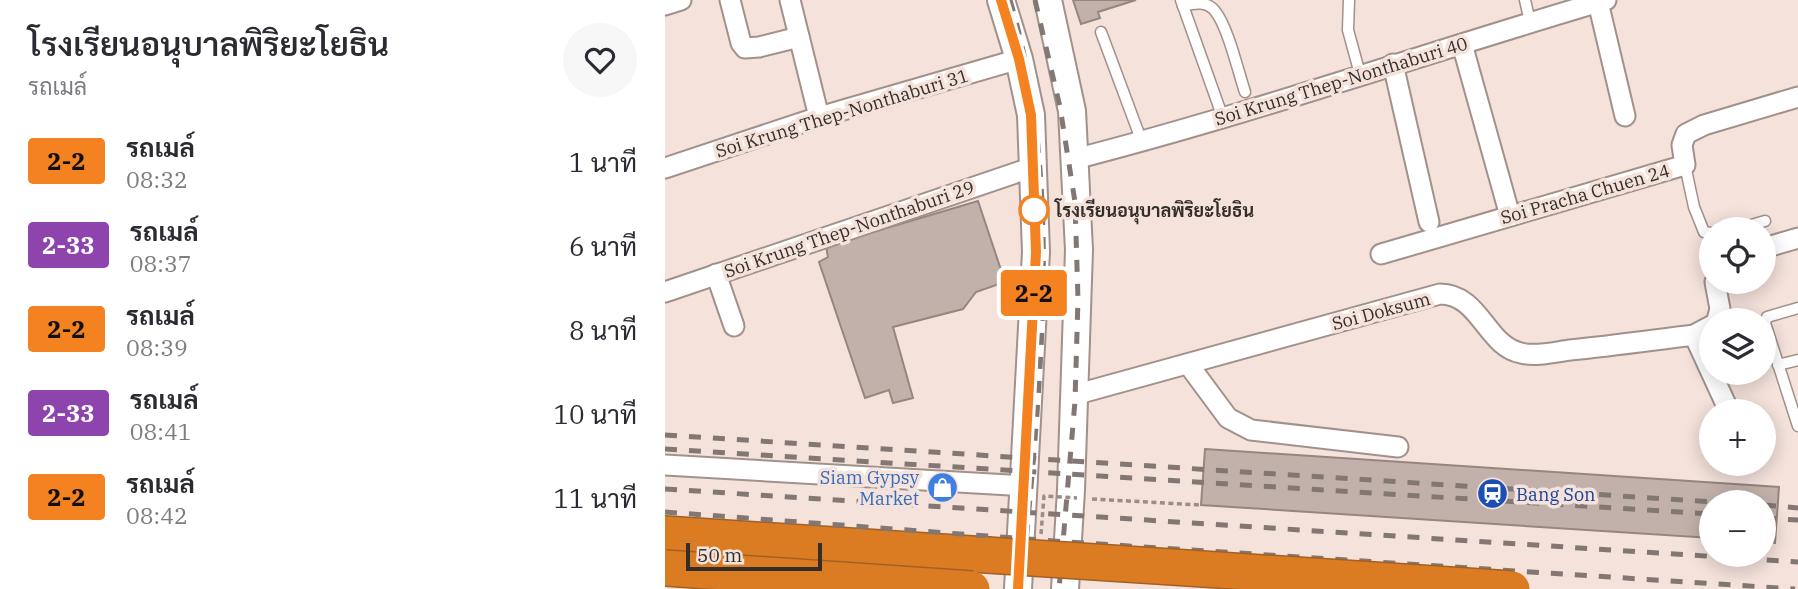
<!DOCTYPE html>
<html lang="th">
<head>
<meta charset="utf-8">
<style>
  body { margin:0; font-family:"IBM Plex Serif",Sarabun,serif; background:#f7f7f7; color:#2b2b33; height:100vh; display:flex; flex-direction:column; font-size:26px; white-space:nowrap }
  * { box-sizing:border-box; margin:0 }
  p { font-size:23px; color:#7c7c81 }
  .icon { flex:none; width:38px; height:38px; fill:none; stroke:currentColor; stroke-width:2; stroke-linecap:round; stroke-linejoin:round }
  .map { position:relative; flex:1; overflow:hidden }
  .drawer { display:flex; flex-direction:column; background:#fff; width:665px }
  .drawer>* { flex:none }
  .badge { padding:0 14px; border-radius:5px; font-size:24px; line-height:46px }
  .fabs { position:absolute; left:1034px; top:217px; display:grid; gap:14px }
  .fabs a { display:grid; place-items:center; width:77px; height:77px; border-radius:50%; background:#fff; box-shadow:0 4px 18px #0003; font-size:35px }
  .scale { position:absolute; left:21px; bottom:18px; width:136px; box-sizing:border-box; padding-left:7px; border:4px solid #342e2b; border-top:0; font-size:19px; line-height:24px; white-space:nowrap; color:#342e2b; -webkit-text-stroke:5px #f4e2db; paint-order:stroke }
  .map>.badge { position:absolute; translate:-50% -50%; box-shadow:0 0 0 4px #fff }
  .round { display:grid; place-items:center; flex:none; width:74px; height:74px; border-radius:37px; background:#f7f7f7 }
  .summary { display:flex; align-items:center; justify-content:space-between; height:119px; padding:0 28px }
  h1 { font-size:33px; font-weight:600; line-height:52px }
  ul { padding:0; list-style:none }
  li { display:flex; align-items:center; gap:21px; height:84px; padding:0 28px }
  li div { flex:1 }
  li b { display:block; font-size:26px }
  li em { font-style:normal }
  li .badge { min-width:77px; font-weight:700; text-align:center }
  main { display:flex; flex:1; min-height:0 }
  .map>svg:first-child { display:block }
  .building { fill:#c2b1aa; stroke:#96867f; stroke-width:2 }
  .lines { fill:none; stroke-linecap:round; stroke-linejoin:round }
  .lane-casing { stroke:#a2918b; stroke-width:13 }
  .street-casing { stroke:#a2918b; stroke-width:23 }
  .secondary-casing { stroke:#a2918b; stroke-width:30 }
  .highway-casing { stroke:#a16126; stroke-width:38 }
  .path { stroke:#9a8d88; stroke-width:3.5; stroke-dasharray:5 3.5; stroke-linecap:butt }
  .lane { stroke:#fff; stroke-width:10 }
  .street { stroke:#fff; stroke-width:19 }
  .secondary { stroke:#fff; stroke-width:26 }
  .highway { stroke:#db7c23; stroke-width:35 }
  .rail { stroke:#827773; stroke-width:5; stroke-dasharray:12 12; stroke-linecap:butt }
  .highway-bridge-casing { stroke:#a16126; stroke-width:38; stroke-linecap:butt }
  .path-bridge { stroke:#9a8d88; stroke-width:3.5; stroke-dasharray:5 3.5; stroke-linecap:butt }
  .highway-bridge { stroke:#db7c23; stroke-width:35 }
  .line-casing { stroke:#fff; stroke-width:16 }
  .line { stroke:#f58220; stroke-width:10 }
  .stop-dot { fill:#fff; stroke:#f58220; stroke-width:3.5 }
  .labels { text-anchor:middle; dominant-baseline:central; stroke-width:7; stroke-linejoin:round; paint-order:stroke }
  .street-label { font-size:18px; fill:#342e2b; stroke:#f4e2db }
  .stop-label { font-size:18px; font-weight:bold; fill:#342e2b; stroke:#f4e2db; text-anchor:start }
  .shop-label { font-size:18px; fill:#366cbe; stroke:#f4e2db; text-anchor:end }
  .transit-label { font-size:18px; fill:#164399; stroke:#f4e2db; text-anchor:start }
</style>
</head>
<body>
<main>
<section class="drawer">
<div class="summary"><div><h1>โรงเรียนอนุบาลพิริยะโยธิน</h1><p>รถเมล์</p></div><a class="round"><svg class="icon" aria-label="heart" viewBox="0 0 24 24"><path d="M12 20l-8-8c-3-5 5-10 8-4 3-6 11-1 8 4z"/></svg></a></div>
<ul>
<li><span class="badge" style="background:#f58220;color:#111">2-2</span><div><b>รถเมล์</b><p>08:32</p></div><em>1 นาที</em></li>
<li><span class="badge" style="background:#8e44ad;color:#fff">2-33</span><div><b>รถเมล์</b><p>08:37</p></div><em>6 นาที</em></li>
<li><span class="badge" style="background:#f58220;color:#111">2-2</span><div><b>รถเมล์</b><p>08:39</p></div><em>8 นาที</em></li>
<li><span class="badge" style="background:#8e44ad;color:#fff">2-33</span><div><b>รถเมล์</b><p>08:41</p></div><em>10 นาที</em></li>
<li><span class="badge" style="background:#f58220;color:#111">2-2</span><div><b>รถเมล์</b><p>08:42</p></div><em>11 นาที</em></li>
</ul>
</section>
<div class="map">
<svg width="1133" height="589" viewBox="0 0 1133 589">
  <rect width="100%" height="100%" fill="#f4e2db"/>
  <g class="building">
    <polygon points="408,0 471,0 433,12 435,18 416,24"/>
    <polygon points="313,201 340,282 311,292 298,309 228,327 248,398 228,403 224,390 200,398 154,262 163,257 161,246"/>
    <polygon points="540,449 1114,487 1110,543 1099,542 1099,502 1046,502 1046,538 536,505"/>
  </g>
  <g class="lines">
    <defs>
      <g id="lane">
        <polyline points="516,0 558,118"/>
        <polyline points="684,0 683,30 695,74"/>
        <polyline points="860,0 865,22"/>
        <path d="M518 6C530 3 542 1 550 11 563 27 573 71 580 92"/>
        <polyline points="436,32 477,142"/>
        <polyline points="1020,165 1029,207 1039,232 1046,233"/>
        <polyline points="1073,229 1100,221"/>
        <polyline points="1133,308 1102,317 1100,323 1133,426"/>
        <polyline points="1113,365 1133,360"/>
      </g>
      <g id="street">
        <polyline points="65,0 76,43 80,48 94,47 134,37"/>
        <polyline points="125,0 154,117"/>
        <polyline points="933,2 960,116"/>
        <polyline points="0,5 16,0"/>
        <polyline points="797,44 845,216"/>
        <polyline points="728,64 764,222"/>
        <path d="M410 159C589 113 764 52 941 0"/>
        <polyline points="0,168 154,117 354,59"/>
        <polyline points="1099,248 1133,238"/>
        <polyline points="716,254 1020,165 1017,145 1021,134 1039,125 1133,97"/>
        <polyline points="51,274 69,326"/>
        <polyline points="1050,282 1055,309 1052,320"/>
        <polyline points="0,292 368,167"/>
        <polyline points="1029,335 1064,411"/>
        <polyline points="523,364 563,418 586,430 733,447"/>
        <path d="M409 395 775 294C815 294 821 346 856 353 870 357 890 352 905 350 946 346 988 340 1029 335L1046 326"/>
        <polyline points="0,465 360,486"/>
      </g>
      <g id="secondary">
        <polyline points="336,0 354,59 366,115 371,252 353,589"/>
        <polyline points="383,0 407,111 414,250 406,490 400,589"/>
      </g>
      <polyline id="highway" points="0,534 322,555"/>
    </defs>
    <use href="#lane" class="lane-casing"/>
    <use href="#street" class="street-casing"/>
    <use href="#secondary" class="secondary-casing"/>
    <use href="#highway" class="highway-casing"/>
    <polyline class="path" points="427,499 536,505"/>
    <use href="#lane" class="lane"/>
    <use href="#street" class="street"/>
    <use href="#secondary" class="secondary"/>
    <use href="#highway" class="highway"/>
    <g class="rail">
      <path d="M345 0C401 188 373 397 357 589"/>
      <polyline points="370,0 395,107 410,202 413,299 410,401 394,589"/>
      <polyline points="0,435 1050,502"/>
      <polyline points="0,449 1046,514"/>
      <polyline points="0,489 1133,562"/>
      <polyline points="1099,505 1133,508"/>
      <polyline points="0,512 403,542 1130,589"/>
      <polyline points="1099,518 1133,520"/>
    </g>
    <defs>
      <g id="highway-bridge">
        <polyline points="322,555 847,589"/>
        <polyline points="0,568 307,589"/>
      </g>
    </defs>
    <use href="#highway-bridge" class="highway-bridge-casing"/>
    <polyline class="path-bridge" points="376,534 379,496 412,498"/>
    <use href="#highway-bridge" class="highway-bridge"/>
  </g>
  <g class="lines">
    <defs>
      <polyline id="line" points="336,0 354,59 366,115 371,252 353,589"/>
    </defs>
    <use href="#line" class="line-casing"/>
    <use href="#line" class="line"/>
  </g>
  <defs>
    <symbol id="shop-disc" viewBox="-11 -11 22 22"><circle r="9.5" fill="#3f7fe0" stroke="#f4e2db"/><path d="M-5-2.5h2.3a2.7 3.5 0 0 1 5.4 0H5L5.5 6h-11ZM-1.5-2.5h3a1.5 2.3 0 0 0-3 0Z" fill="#fff"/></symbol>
    <symbol id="station-disc" viewBox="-11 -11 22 22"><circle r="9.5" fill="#1a4fb4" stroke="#f4e2db"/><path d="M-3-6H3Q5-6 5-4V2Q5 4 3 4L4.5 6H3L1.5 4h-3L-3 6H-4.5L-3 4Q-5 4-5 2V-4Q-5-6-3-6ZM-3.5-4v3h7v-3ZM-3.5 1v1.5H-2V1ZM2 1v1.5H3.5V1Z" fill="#fff"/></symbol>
  </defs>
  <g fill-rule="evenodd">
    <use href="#shop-disc" x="260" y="470" width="35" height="35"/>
    <use href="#station-disc" x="810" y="476" width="35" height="35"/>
  </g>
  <circle class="stop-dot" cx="369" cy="210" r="14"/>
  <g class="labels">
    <g class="street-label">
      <text transform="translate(676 81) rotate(-17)">Soi Krung Thep-Nonthaburi 40</text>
      <text transform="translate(177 113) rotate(-17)">Soi Krung Thep-Nonthaburi 31</text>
      <text transform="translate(920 194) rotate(-16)">Soi Pracha Chuen 24</text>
      <text transform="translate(184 229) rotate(-19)">Soi Krung Thep-Nonthaburi 29</text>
      <text transform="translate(716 311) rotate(-15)">Soi Doksum</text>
    </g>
    <g class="stop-label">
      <text x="390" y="210">โรงเรียนอนุบาลพิริยะโยธิน</text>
    </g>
    <g class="shop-label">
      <text x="254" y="477">Siam Gypsy<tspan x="254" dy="21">Market</tspan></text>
    </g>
    <g class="transit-label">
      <text x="851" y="494">Bang Son</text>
    </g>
  </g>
</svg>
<div class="fabs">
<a><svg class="icon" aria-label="locate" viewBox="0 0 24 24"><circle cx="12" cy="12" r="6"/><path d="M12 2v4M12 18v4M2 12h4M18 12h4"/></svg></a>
<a><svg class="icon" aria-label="layers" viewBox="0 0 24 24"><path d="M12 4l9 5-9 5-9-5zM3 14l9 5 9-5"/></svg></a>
<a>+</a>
<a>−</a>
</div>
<div class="scale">50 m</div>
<b class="badge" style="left:369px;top:293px;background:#f58220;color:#111">2-2</b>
</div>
</main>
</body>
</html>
